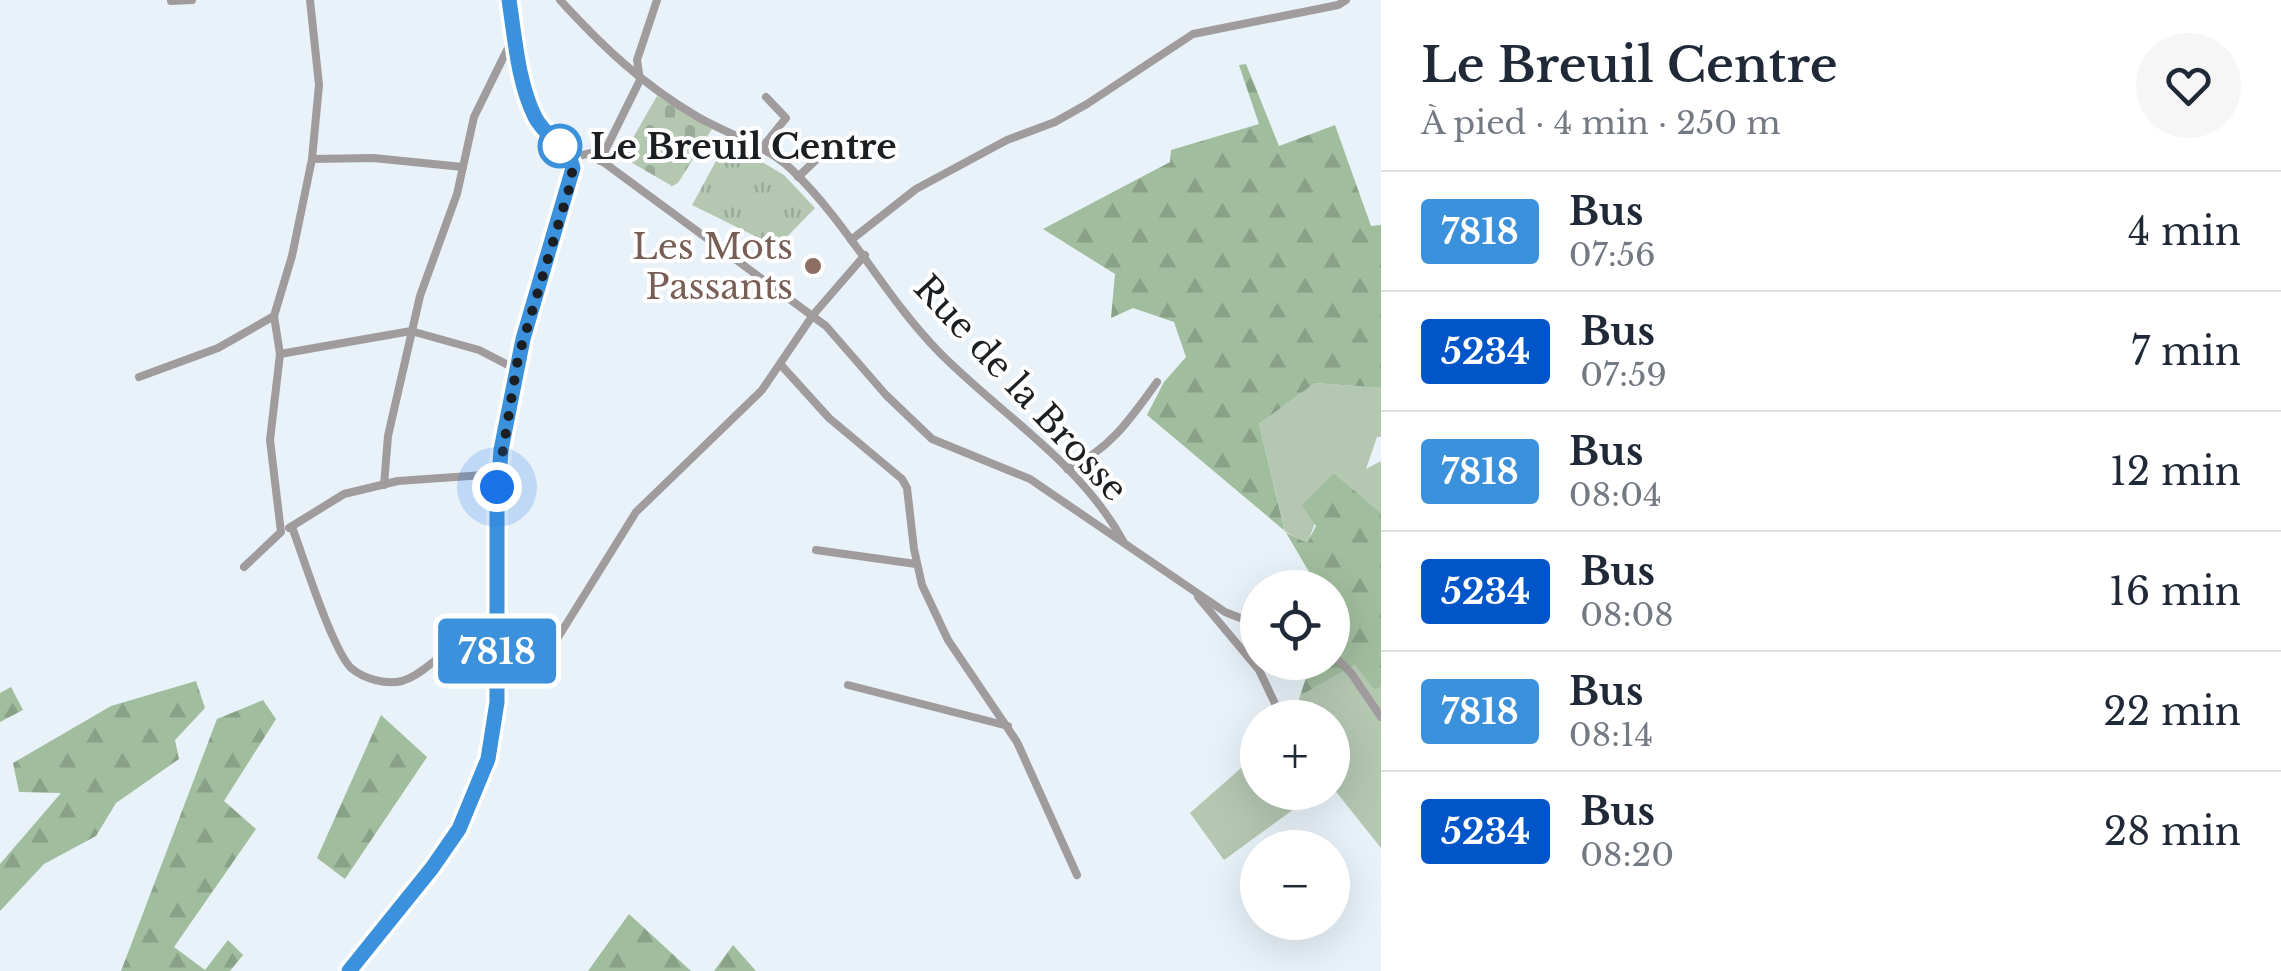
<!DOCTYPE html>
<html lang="fr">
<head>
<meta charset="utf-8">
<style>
  body { margin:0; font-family:"Libre Baskerville",serif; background:#f6f6f7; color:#1f2937; height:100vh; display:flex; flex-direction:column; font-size:38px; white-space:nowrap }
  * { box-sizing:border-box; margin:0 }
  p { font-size:32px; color:#747a83 }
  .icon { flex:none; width:55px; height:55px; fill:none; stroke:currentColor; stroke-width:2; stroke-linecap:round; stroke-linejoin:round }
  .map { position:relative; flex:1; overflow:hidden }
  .details { display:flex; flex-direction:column; background:#fff; width:900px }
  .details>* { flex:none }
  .badge { padding:0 20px; border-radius:8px; font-size:35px; line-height:65px }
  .buttons { position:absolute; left:1240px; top:570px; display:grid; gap:20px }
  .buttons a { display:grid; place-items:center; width:110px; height:110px; border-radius:50%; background:#fff; box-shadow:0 10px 40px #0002; font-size:50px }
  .you { position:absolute; width:50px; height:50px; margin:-25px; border:8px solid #fff; border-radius:50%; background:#1a73e8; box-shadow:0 0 0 15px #1a73e833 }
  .map>.badge { position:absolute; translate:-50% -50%; box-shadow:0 0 0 5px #fff }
  .round { display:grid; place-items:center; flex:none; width:105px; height:105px; border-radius:52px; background:#f6f6f7 }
  .summary { display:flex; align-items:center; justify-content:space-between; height:170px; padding:0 40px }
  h1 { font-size:48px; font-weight:600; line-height:75px }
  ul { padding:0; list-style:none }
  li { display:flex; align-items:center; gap:30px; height:120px; padding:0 40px; border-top:2px solid #e0e1e3 }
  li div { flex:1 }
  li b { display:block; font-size:38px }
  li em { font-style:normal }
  li .badge { min-width:110px; font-weight:700; text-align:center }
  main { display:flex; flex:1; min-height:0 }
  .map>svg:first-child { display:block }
  .grass { fill:#b3c7b1 }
  .forest { fill:url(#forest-firs) }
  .cemetery { fill:url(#cemetery-stones) }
  .park { fill:url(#park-tufts) }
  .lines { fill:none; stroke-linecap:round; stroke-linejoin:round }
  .minor { stroke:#a09b9c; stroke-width:8 }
  .secondary { stroke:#797273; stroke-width:10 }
  .line-casing { stroke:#fff; stroke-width:22 }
  .line { stroke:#3c91dc; stroke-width:15 }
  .walk { stroke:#1c1f22; stroke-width:10; stroke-dasharray:0 18 }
  .stop-dot { fill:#fff; stroke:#3c91dc; stroke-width:5 }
  .education-dot { fill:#8d6e63; stroke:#fff; stroke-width:4 }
  .labels { text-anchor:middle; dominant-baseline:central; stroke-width:8; stroke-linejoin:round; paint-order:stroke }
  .stop-label { font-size:35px; font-weight:bold; fill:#1c1f22; stroke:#fff; text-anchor:start }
  .education-label { font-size:35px; fill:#785e54; stroke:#fff; text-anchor:end }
  .street-label { font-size:35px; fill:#1c1f22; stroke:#fff }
</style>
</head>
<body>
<main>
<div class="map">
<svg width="1381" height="971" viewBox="0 0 1381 971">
  <defs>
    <pattern id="forest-firs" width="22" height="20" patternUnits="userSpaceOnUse" patternTransform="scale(2.5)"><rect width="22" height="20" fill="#a0bd9d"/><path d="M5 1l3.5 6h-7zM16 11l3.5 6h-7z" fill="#89a287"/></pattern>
    <pattern id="cemetery-stones" width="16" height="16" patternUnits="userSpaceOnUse" patternTransform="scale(2.5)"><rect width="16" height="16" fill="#b3c7b1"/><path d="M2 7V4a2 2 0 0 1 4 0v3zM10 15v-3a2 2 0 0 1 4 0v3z" fill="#99aa98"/></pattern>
    <pattern id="park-tufts" width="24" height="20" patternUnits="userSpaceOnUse" patternTransform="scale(2.5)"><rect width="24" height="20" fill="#b3c7b1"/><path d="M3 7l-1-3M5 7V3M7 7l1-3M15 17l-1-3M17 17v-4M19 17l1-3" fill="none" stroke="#99aa98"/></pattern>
  </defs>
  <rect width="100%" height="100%" fill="#e9f2f9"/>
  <g class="grass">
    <polygon points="1315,383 1381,388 1381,437 1377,437 1366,469 1381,461 1381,513 1334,473 1307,544 1285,531 1259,424"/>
    <polygon points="1355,665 1374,688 1381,687 1381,848 1333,788 1332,718 1294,718 1300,696"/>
    <polygon points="1257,754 1258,792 1316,793 1224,860 1190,813"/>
  </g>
  <g class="forest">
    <polygon points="1246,64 1279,146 1335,125 1371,226 1381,225 1381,388 1315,383 1259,424 1285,532 1307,543 1316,526 1302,505 1334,473 1381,513 1381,687 1374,689 1355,665 1300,696 1311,663 1332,662 1332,588 1318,587 1285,531 1147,415 1164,382 1186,357 1174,322 1133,308 1111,318 1115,274 1043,229 1170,162 1171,150 1259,124 1239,65"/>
    <polygon points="196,681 205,708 175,740 179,759 116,803 96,836 44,864 0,911 0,864 61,793 19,792 13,763 111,706"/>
    <polygon points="11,687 23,710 0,722 0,693"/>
    <polygon points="263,700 276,719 224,801 256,829 174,947 205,970 228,940 243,955 230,971 121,971 217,719"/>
    <polygon points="381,715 427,757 345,879 317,858"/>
    <polygon points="629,914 691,971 588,971"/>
    <polygon points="733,945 756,971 714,971"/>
  </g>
  <polygon class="cemetery" points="657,96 712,129 678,183 672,186 622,157"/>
  <polygon class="park" points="727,141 784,175 815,208 777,247 692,205"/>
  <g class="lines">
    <g class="minor">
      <path d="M560 0C602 46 644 86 698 117 727 134 767 146 791 169 848 223 884 296 939 352 1000 414 1080 462 1123 541"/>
      <polyline points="171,1 192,0"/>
      <polyline points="760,150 786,118 766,97"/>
      <polyline points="570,158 591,153 826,326 886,395 932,439 1030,479 1225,612 1258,625"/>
      <polyline points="312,159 373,158 463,167"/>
      <polyline points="600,161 640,80 637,60 657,0"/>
      <polyline points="798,177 822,154"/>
      <polyline points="851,240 916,189 1007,140 1055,122 1087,104 1193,34 1338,5 1346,0"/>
      <polyline points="280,354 411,331 479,350 516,369"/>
      <polyline points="781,365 829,418 902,479 907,488 914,549 922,585 948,640 1017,742 1077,875"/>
      <polyline points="139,377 218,348 274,316"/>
      <path d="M1067 469C1109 451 1131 418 1157 382"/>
      <polyline points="384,485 388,436 420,296 457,194 474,117 507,50 516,43"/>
      <path d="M292 527C303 556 332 649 351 668 364 679 386 685 402 681 420 676 431 661 447 653 465 643 516 649 539 649L557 639 636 512 762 390 813 315 865 255"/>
      <polyline points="289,528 344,494 398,481 498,474"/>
      <polyline points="816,550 916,564"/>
      <polyline points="244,567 281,532 270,440 280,354 274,316 292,256 312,159 319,85 310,0"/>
      <polyline points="1198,597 1259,670 1282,718"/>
      <polyline points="1332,654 1351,673 1381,717"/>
      <polyline points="848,685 1008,726"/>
    </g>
    <path class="secondary" d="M349 971 443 854 465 818 485 771 494 736 497 702V505L501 449 523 339 573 168C567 146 545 137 535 117 518 83 515 38 509 0"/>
  </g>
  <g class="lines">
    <defs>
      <path id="line" d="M349 971 432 868 459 829 488 759 497 702V505L501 450 523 339 573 168C568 146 545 137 535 117 518 83 515 38 509 0"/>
    </defs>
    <use href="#line" class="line-casing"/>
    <use href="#line" class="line"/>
    <polyline class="walk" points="497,487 518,358 572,179 572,163 560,146"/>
  </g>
  <circle class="stop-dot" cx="560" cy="146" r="20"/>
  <circle class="education-dot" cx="813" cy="266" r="10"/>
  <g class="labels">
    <g class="stop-label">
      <text x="590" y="146">Le Breuil Centre</text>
    </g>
    <g class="education-label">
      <text x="793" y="246">Les Mots<tspan x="793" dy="40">Passants</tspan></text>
    </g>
    <g class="street-label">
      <text transform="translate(1021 388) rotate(47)">Rue de la Brosse</text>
    </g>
  </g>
</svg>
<div class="buttons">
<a><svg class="icon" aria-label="locate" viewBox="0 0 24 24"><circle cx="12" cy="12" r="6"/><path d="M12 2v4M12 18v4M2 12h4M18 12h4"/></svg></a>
<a>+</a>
<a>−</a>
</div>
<div class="you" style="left:497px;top:487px"></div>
<b class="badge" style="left:497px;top:651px;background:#3c91dc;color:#fff">7818</b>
</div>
<section class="details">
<div class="summary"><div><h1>Le Breuil Centre</h1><p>À pied · 4 min · 250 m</p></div><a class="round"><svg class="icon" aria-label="heart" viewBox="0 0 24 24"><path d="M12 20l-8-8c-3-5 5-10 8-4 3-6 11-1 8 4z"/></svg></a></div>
<ul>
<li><span class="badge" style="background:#3c91dc;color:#fff">7818</span><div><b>Bus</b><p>07:56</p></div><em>4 min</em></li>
<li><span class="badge" style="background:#0055c8;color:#fff">5234</span><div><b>Bus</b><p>07:59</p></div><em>7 min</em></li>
<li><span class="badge" style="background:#3c91dc;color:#fff">7818</span><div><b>Bus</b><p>08:04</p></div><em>12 min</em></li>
<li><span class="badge" style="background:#0055c8;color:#fff">5234</span><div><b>Bus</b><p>08:08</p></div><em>16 min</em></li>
<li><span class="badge" style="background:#3c91dc;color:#fff">7818</span><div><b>Bus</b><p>08:14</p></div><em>22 min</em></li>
<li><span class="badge" style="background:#0055c8;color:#fff">5234</span><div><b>Bus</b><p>08:20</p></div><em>28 min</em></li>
</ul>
</section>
</main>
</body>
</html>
